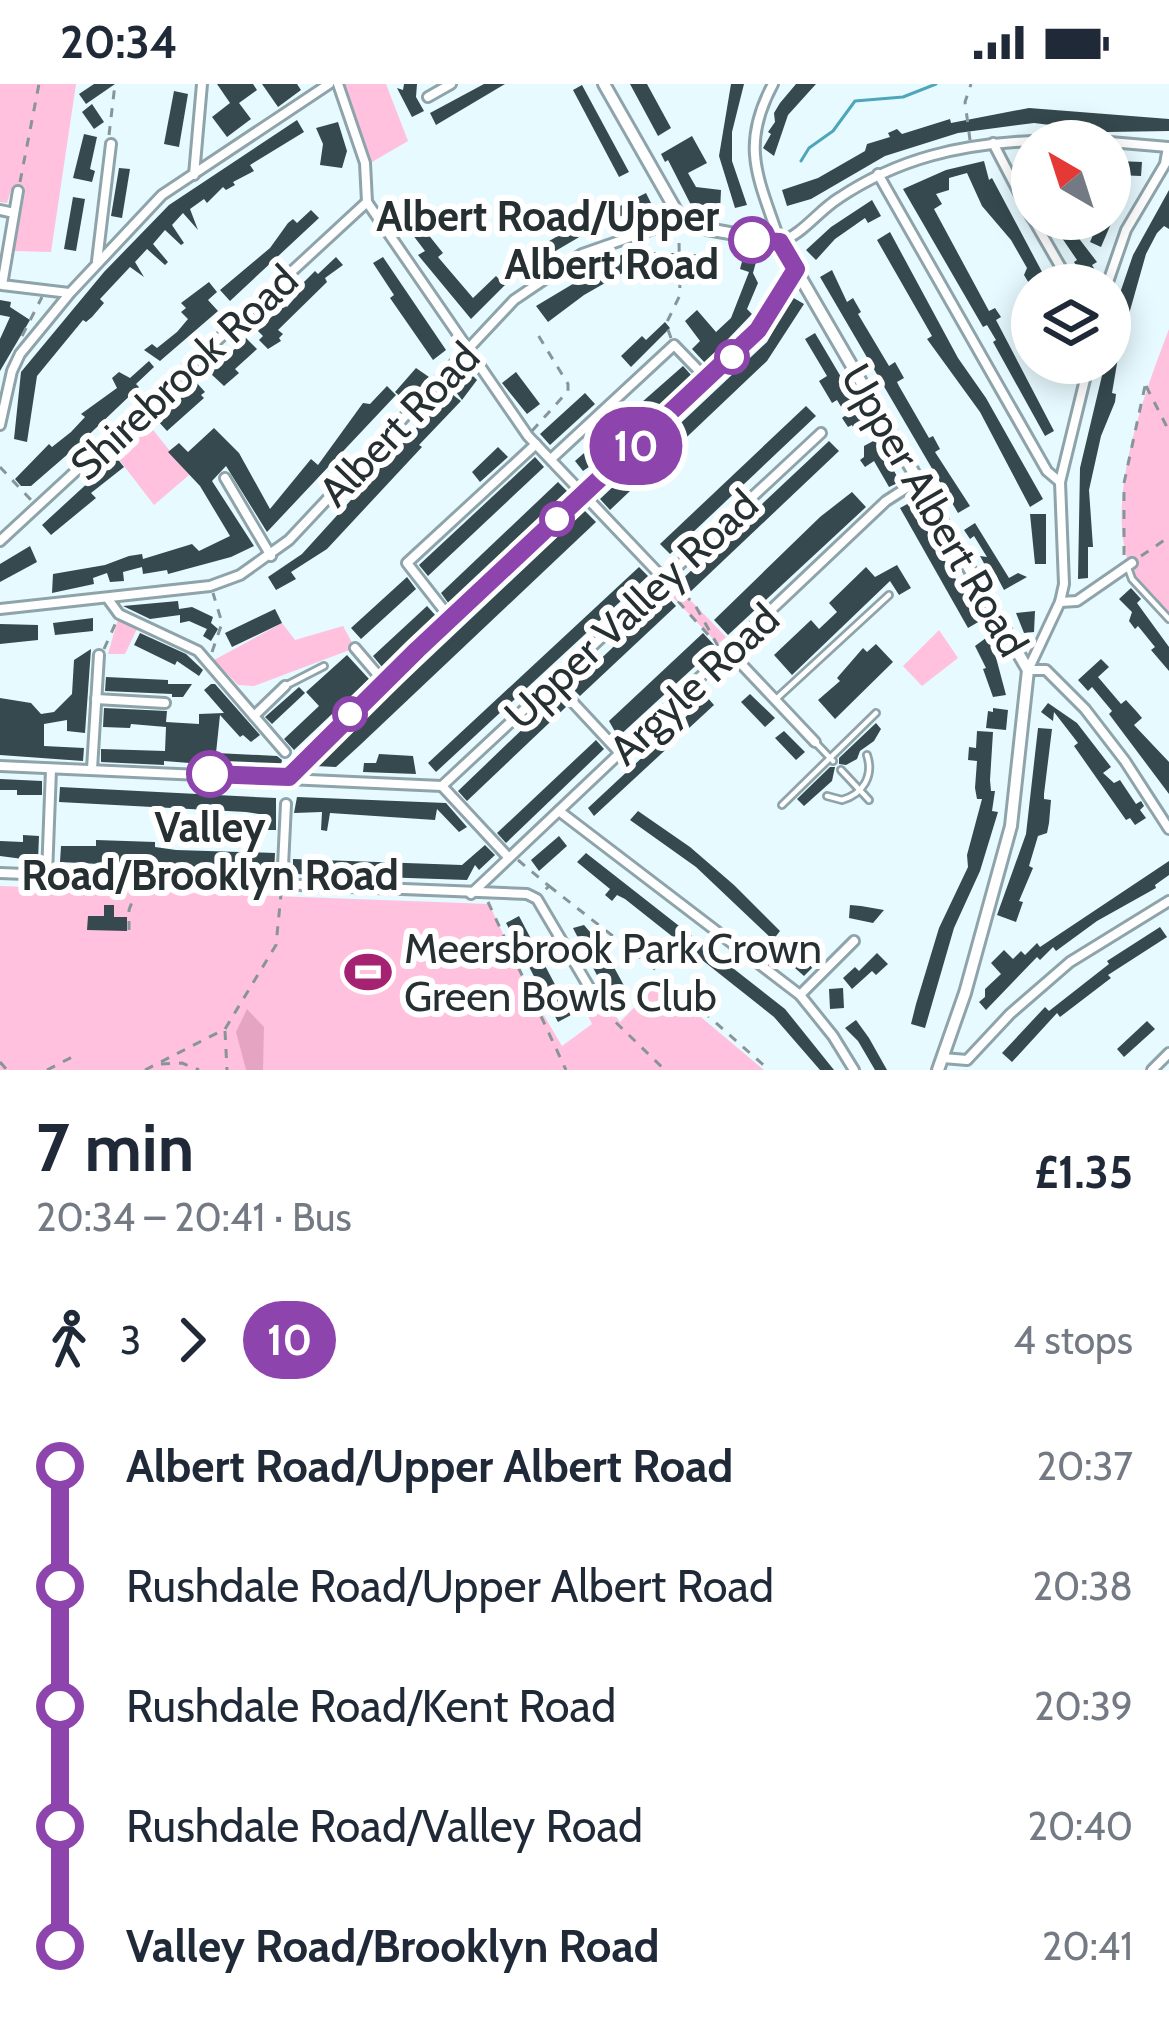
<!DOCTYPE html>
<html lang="en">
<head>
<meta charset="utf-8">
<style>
  body { margin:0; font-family:Cabin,sans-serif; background:#f2f2f3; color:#1f2937; height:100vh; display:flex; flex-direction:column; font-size:45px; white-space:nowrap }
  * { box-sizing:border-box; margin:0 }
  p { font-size:39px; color:#747a83 }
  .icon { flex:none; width:66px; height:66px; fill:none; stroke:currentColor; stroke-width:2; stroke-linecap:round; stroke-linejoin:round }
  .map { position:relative; height:986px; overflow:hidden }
  .panel { display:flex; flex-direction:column; background:#fff; flex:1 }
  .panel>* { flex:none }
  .badge { padding:0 24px; border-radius:39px; font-size:42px; line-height:78px }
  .needle { width:78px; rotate:321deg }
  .tools { position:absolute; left:1011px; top:36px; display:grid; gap:24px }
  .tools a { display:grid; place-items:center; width:120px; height:120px; border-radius:50%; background:#fff; box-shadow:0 6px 30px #0003; font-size:60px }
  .map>.badge { position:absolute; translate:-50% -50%; box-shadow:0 0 0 6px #fff }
  .legs { display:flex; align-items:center; gap:18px; height:132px; padding:0 36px; font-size:39px }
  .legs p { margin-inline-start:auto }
  .overview { display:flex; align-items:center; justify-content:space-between; height:204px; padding:0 36px }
  h1 { font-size:66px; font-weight:700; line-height:90px }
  ul { padding:0 36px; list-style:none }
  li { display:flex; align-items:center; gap:42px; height:120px; font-size:45px }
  li i { display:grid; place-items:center; width:18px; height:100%; margin:0 15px; background:currentColor }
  li i::after { content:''; width:30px; height:30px; margin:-15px; border:9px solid; border-radius:50%; background:#fff }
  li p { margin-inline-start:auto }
  li:first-child i { background:linear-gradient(#0000 50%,currentColor 0) }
  li:last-child i { background:linear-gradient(currentColor 50%,#0000 0) }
  .status { display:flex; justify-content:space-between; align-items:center; height:84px; padding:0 60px; background:#fff; direction:ltr }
  .status svg { height:33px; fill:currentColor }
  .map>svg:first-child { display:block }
  .green { fill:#ffc1de }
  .forest { fill:#e6a4c3 }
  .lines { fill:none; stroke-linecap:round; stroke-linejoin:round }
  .stream { stroke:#4fa6b9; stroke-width:3 }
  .building { fill:#35494e }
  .service-casing { stroke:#8ea4aa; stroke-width:10 }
  .minor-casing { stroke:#8ea4aa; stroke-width:14 }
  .tertiary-casing { stroke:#8ea4aa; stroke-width:16 }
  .path { stroke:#879598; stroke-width:3; stroke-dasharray:9 9; stroke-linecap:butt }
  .service { stroke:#fff; stroke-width:4.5 }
  .minor { stroke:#fff; stroke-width:8 }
  .tertiary { stroke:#fff; stroke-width:10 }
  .line-1-casing { stroke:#fff; stroke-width:27 }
  .line-1 { stroke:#8e44ad; stroke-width:18 }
  .stop-1-dot { fill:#fff; stroke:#8e44ad; stroke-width:6 }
  .labels { text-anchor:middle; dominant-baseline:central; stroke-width:12; stroke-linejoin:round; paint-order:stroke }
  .stop-label { font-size:42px; font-weight:bold; fill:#262f31; stroke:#fff; text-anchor:end }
  .street-label { font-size:42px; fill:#262f31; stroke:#fff }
  .poi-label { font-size:42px; fill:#262f31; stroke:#fff; text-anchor:start }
</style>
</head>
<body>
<div class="status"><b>20:34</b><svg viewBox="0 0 49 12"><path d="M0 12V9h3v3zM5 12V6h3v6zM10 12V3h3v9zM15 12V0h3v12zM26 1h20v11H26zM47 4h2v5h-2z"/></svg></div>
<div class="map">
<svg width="1169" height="986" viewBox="0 0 1169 986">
  <rect width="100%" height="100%" fill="#e7faff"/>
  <g class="green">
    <polygon points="0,0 76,0 51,168 14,167 25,108 11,106 7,119 0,118"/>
    <polygon points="339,0 386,0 408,57 367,81"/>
    <path d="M1169 245V529C1157 514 1134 494 1129 480 1105 414 1145 308 1169 245Z"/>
    <polygon points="146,337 189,391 154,421 114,369"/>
    <polygon points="668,493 726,553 718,560 660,500"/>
    <polygon points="118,535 138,543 125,570 108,570"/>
    <polygon points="282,539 295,556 343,542 355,564 254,602 238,601 214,576"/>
    <polygon points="939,546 958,574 922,602 903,582"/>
    <polygon points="0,802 489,820 532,911 562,962 592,940 585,926 603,915 620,938 659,898 764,986 0,986"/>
  </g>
  <polygon class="forest" points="247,925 264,943 263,986 246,986 236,948"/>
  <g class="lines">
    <polyline class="stream" points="801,77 809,64 833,47 855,17 903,13 936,0"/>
  </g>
  <g class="building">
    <polygon points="94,0 115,0 86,20 79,10"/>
    <polygon points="217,0 253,0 257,6 239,19 251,35 227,53 212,33 230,19"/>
    <polygon points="262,0 297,0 301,6 278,23"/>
    <polygon points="404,0 417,0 416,13 424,27 412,33 397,4 403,6"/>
    <polygon points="484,0 505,0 436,41 430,29"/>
    <polygon points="630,0 647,0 671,44 658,52"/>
    <polygon points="731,0 744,0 732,48 732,77 747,121 735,124 719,72"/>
    <polygon points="796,0 816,0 788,31 774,72 763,64 771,50 768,48 775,38 774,29 780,19"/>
    <polygon points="582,1 629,88 619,93 573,6"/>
    <polygon points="174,7 188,10 179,63 164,60"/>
    <polygon points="92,20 104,38 94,45 82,28"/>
    <polygon points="1029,24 1169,35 1169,47 1107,48 1034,39 958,49 885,72 811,115 787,122 782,106 818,94 865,67 867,60 890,53 888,49 897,45 902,50 950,35 951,39"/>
    <polygon points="297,36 304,48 250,81 254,87 233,98 235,101 226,106 223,103 207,119 204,115 190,125 198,146 183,129 172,141 184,159 181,161 165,146 153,160 168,178 165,181 147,165 135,178 144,193 130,183 100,215 104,219 92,233 86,238 83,236 37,292 27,358 14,355 21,288 104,188 169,121"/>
    <polygon points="338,38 347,67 342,84 320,81 323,60 316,44"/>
    <polygon points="84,50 97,53 90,85 95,87 92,98 73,94"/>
    <polygon points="692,52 707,79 688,89 696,103 721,106 720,128 692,123 668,76 665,78 661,70"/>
    <polygon points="984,77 989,96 992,94 1049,201 1030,201 1024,191 1027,184 1011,156 982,122 967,89 949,94 949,106 936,110 942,120 934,125 989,227 995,224 1001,233 996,236 1054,347 1045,352 993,258 996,256 987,241 983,243 903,105 946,86"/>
    <polygon points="1118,77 1142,78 1141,92 1117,91"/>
    <polygon points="119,84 130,85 122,134 111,132"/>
    <polygon points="1169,106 1169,145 1164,142 1157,149 1146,170 1120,262 1112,309 1116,310 1115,318 1101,352 1089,406 1093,463 1088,463 1088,494 1078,495 1080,384 1105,279 1110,279 1110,256 1119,212 1133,171"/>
    <polygon points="646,109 651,119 598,142 513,192 507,181 593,132 591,129 606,119 610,127"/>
    <polygon points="73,113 85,115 76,167 64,165"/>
    <polygon points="872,116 881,132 868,139 865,134 835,155 816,176 806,166 831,143"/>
    <polygon points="398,118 409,133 396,141 386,126"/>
    <polygon points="311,126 319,134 230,217 220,206 270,164 288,139 293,135 297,139"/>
    <polygon points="419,128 425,135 422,138 427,143 423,144 443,169 438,173 473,214 496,192 505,201 471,235 418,171 425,167 403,138"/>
    <polygon points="1049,135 1064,135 1097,178 1092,181 1095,186 1088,190 1085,186 1081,189 1074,178 1077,176"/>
    <polygon points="1100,135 1113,135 1101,163 1090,158"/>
    <polygon points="890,148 958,274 986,314 1043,415 1030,423 980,328 927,255 932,252 877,156"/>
    <polygon points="628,167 707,171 707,184 650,185 650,178 622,178 626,187 584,211 548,238 536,222"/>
    <polygon points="336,173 343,181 325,194 327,198 278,246 283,250 279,254 281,257 268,265 259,256 263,252 258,247 284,220 287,223 299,209 296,206 315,187 318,190"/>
    <polygon points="383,173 446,266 433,276 390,214 394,211 373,179"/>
    <polygon points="743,174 756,178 753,189 758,199 747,225 752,230 705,279 692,265 700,257 685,237 697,226 716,248 731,234 749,188 740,185"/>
    <polygon points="832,186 847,218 853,214 861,228 858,230 889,282 895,278 904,294 897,298 899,302 929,354 933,352 940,365 935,368 970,422 958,429 820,193"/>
    <polygon points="209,198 217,208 208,216 218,227 160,277 144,266 152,260 157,264 177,248 188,235 181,228 186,224 181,219"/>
    <polygon points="792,213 804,220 767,277 610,426 600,415 767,258"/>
    <polygon points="0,216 11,218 10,223 30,236 0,287 0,255 10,233 0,231"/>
    <polygon points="665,238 670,244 631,283 621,272 642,252 646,256"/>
    <polygon points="815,249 867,337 854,345 852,341 848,343 842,334 846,331 837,316 832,319 819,297 827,292 805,255"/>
    <polygon points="246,254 257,265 235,285 239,289 224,302 210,289"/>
    <polygon points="149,277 154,283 136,300 139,303 76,363 31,402 21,402 15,395 49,360 52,363 71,348 85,333 81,330 117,304 112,294 119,288 130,294"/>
    <polygon points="683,282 692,292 612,367 583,387 575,377"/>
    <polygon points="416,284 429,293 407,318 395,308"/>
    <polygon points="468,287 477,296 462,316 453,304"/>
    <polygon points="516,288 540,320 527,330 502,299"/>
    <polygon points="196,298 205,308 201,311 204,314 167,347 157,336"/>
    <polygon points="387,302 396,311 267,448 226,382 212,397 254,462 231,473 168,490 167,486 143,490 142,483 123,488 124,497 110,498 107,489 93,494 94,500 52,509 53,490 105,481 129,472 142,470 143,475 192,460 199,467 230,452 200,402 168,368 179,359 188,368 214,344 239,369 270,425 311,375 318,381 363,319 370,320"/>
    <polygon points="449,308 461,317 419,361 422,363 327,465 291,488 296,495 276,506 268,493 302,470"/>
    <polygon points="585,309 595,320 550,361 540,350"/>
    <polygon points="806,322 816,332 670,470 660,460"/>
    <polygon points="877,355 900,398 889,403 874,377 865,383 860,376 864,373 864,362"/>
    <polygon points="829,357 839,367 688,510 678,499"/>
    <polygon points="498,363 508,373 480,398 472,388"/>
    <polygon points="116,373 124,383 91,409 96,414 51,451 42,441"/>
    <polygon points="535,373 544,383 428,492 419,481"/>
    <polygon points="558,398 568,408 449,520 441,509"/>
    <polygon points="852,408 866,423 728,551 714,536 820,433"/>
    <polygon points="911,418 980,537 968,544 900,424"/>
    <polygon points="585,427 596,438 359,662 336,683 315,682"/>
    <polygon points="1030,430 1046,430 1046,480 1035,480"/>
    <polygon points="975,439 1009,494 1018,489 1027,493 1004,506 996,491 992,494 980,472 987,473 974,452 970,455 964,446"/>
    <polygon points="30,462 37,478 0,498 0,480"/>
    <polygon points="897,481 911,504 899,511 890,497 792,591 774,571 811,536 819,545 837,528 829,519 866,483 875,493"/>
    <polygon points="639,483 648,492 436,688 428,679"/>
    <polygon points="407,493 416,505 361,555 351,544"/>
    <polygon points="1131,504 1141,515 1137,519 1169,563 1169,587 1151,566 1155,563 1138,542 1135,545 1129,537 1132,528 1119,515"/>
    <polygon points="667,512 676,522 580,612 571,603"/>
    <polygon points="178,517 179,525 192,523 213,533 211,539 218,545 211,557 203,552 207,545 189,537 180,539 180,531 150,535 123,522"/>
    <polygon points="427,522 437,533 382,583 373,572"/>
    <polygon points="275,525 282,539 232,563 225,549"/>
    <polygon points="1035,527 1034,548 1024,549 1016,529"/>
    <polygon points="93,534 93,547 55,551 53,539"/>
    <polygon points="0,540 38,541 38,556 0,560"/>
    <polygon points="140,549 186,570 203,586 199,592 177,577 175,581 134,561"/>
    <polygon points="703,549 716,563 618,653 609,637"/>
    <polygon points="990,551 997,564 994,566 1006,611 993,613 983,585 986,584 975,562"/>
    <polygon points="876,560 893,578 835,635 818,616 840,597 837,594 863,564 867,568"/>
    <polygon points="91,565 85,649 67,647 67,636 44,640 44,662 84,664 83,677 0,671 0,614 31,619 41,630 54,628 72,610 74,576"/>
    <polygon points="347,571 369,595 294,666 284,655 319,622 306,608"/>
    <polygon points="1101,575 1109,583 1098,593 1121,620 1126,616 1137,628 1142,634 1134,641 1169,678 1169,710 1109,630 1112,627 1092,603 1088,607 1078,596"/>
    <polygon points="106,593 168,596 168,600 192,600 183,613 172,613 172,610 105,607"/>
    <polygon points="211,600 215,600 260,651 251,658 243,651 240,653 220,631 216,669 277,672 282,676 280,686 164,677 164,681 101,678 101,665 165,667 166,643 131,640 130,644 103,643 104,624 167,627 166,638 199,640 199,630 224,629 204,606"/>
    <polygon points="299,603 305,609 272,640 265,633"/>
    <polygon points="750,610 775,634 765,643 741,618"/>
    <polygon points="556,613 566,623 467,717 458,707"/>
    <polygon points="707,613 714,621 594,732 588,724"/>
    <polygon points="1048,619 1077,639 1111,683 1103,689 1114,699 1120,696 1136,720 1141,717 1144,722 1140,726 1146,734 1135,741 1130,734 1126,736 1074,662 1078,659 1054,628 1053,637 1041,628"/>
    <polygon points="993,624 1008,626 1006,646 986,644 988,627 993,628"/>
    <polygon points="876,639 881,645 874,657 860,667 857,675 846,681 839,680 839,674"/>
    <polygon points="1038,644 1052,645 1044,710 1044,715 1051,716 1049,739 1047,749 1038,752 1029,782 1033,784 1019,817 1023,818 1016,838 997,831 1026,750"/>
    <polygon points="784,647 805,668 796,676 775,654"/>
    <polygon points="977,647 993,648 990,696 991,707 995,707 992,727 998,728 980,787 954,844 925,944 911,940 916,920 939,844 968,783 967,771 982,715 977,715 975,704 977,677 968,676 969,663 976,664"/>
    <polygon points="596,656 604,665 506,759 497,749"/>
    <polygon points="379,670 413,672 416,690 363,688 364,679 376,679"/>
    <polygon points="830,683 835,683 832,697 804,722 797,715"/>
    <polygon points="0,695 42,697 42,711 17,711 17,706 0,706"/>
    <polygon points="60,703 276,714 276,746 267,746 265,731 246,728 59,718"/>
    <polygon points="297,713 446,719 467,743 459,748 437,725 435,736 330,729 327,747 321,746 322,728 294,729"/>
    <polygon points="638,727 690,763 734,801 780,847 773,856 696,783 630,736"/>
    <polygon points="23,751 39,752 38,777 0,772 0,757 23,758"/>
    <polygon points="559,752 567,762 539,787 531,776"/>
    <polygon points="96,756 155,758 155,763 176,766 275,769 274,789 60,778 61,762 96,762"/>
    <polygon points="485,761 495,771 479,786 475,781 467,796 293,790 293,775 462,781"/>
    <polygon points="586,769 785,925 834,986 820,986 774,933 625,815 617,811 612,817 605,811 610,805 577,778"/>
    <polygon points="1169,777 1169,791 1155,801 1156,804 1097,837 1056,867 1053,863 1040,876 1037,873 986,926 979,918 985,913 985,905 1001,890 991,879 1004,866 1013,875 1021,867 1025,871 1037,859 1040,863"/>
    <polygon points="104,821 114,821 114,833 127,833 127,847 87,846 88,832 104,832"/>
    <polygon points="850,821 861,822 884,826 873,839 849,834"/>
    <polygon points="519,832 571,931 558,938 506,839"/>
    <polygon points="584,841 603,863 628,909 610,917 573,844"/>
    <polygon points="1160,843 1167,853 1108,891 1111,894 1060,933 1057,929 1012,978 1002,969 1045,923 1049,927 1109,880 1107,877"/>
    <polygon points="779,853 813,883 804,892 771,863"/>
    <polygon points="877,869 888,880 876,891 872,887 852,905 843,894 855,883 859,887"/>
    <polygon points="843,904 844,924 830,925 829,905"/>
    <polygon points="856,936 869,954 887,986 875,986 858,957 845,944"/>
    <polygon points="1147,937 1155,945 1124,973 1117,965"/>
  </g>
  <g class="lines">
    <defs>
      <g id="service">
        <polyline points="1128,484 1132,495 1169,535"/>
        <polyline points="285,602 324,582"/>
        <polyline points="775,616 889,511"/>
        <polyline points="815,658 833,677"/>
        <polyline points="841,686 869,716"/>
        <path d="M827 712 842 716C863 710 874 692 867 671"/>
        <polyline points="782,721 876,629"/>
      </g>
      <g id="minor">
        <polyline points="338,0 365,79 367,118 528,352 663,494"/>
        <path d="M773 0C739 63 759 95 780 158 803 150 818 127 839 114 899 74 961 60 1032 57"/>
        <polyline points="428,13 451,0"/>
        <polyline points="1034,57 1054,57"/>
        <polyline points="1110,58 1168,63"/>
        <polyline points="993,59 1032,134"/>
        <polyline points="878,90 1047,387 1060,398"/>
        <polyline points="194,91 202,0"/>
        <polyline points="18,107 2,201 69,209"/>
        <polyline points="0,126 14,129"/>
        <polyline points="1033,135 1071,201"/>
        <polyline points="97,177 111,60"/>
        <polyline points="1107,201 1126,146 1165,80 1168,63"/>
        <polyline points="1089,279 1060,398 1064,500 1060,518 1028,586 1046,586 1085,625 1125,677 1169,745"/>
        <polyline points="0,341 12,287 20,270 70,209 162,111 329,0"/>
        <polyline points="551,375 674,261 708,296"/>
        <polyline points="225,394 271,472"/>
        <polyline points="0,457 367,118"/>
        <polyline points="108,515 119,530 198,567 285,668"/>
        <polyline points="1060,518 1077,517 1132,479"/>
        <polyline points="0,525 210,502 240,491 289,456 514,216 582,170 668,140 678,130"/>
        <polyline points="450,534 407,479 536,360"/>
        <polyline points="355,564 384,598"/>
        <polyline points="729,567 815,658"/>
        <polyline points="553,597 620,669"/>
        <polyline points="96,615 165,619"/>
        <polyline points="254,632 285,602"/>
        <polyline points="0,682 442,702"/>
        <polyline points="92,685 99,571"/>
        <polyline points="289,693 450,534 758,246 795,186"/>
        <polyline points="442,702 821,349"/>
        <polyline points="442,702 508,773"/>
        <polyline points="559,727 800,911 833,952 854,986"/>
        <polyline points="0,789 527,810 537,815 599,920"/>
        <polyline points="47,791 51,685"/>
        <polyline points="282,803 286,720"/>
        <polyline points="471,810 886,417 911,401 916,392"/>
        <polyline points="800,911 854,857"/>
        <polyline points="943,974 967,976 1010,930 1070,878 1169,817"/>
        <polyline points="1152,986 1169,969"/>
      </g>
      <polyline id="tertiary" points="604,0 678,130 707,145 780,158 1028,586 1011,742 965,909 938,986"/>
    </defs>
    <use href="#service" class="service-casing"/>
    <use href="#minor" class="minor-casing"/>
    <use href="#tertiary" class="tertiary-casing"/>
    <g class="path">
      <polyline points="109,51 115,0"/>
      <polyline points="970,56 965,18 971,0"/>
      <polyline points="20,98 39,0"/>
      <polyline points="22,252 42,213"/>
      <polyline points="671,254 666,240 680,211 679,157 673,149"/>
      <polyline points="1146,302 1169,347"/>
      <polyline points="532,347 568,307 568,300 538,251"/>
      <polyline points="0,383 32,417"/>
      <polyline points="1124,471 1124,399 1145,302"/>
      <polyline points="1141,472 1169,453"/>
      <polyline points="671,497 695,521 718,562"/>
      <polyline points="666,504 712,555"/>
      <polyline points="104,565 117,536"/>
      <polyline points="212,568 222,539 213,509"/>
      <polyline points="518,776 549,802 542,809"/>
      <polyline points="549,802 660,889 769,986"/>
      <polyline points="488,818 566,986"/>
      <polyline points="129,846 129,826 138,802"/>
      <polyline points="603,926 665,986"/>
      <polyline points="225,947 227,986"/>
      <polyline points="0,978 7,986"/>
      <polyline points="161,980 182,979 199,986"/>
      <polyline points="47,986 74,972"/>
      <polyline points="145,986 225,945 276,861 281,810"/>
    </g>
    <use href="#service" class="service"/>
    <use href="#minor" class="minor"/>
    <use href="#tertiary" class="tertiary"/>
  </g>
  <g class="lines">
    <defs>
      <polyline id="line-1" points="210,690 289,693 417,566 758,246 796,185 780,158 752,156"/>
    </defs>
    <use href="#line-1" class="line-1-casing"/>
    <use href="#line-1" class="line-1"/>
  </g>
  <defs>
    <symbol id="stadium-bare" viewBox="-9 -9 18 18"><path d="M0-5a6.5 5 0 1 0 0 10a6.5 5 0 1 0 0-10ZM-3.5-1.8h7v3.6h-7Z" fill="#a42271" stroke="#fff" stroke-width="2.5" paint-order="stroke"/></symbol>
  </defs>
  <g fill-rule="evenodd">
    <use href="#stadium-bare" x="335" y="855" width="66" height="66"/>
  </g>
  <g class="stop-1-dot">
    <circle cx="752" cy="156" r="21"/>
    <circle cx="732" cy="273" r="15"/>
    <circle cx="557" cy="435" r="15"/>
    <circle cx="350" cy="630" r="15"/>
    <circle cx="210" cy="690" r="21"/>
  </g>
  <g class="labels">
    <g class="stop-label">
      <text x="719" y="132">Albert Road/Upper<tspan x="719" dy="48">Albert Road</tspan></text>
      <text x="210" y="743" text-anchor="middle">Valley<tspan x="210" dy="48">Road/Brooklyn Road</tspan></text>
    </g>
    <g class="street-label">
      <text transform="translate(184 288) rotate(-43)">Shirebrook Road</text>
      <text transform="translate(399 340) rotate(-46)">Albert Road</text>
      <text transform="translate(935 426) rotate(60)">Upper Albert Road</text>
      <text transform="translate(631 525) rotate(-43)">Upper Valley Road</text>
      <text transform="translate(694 600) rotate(-43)">Argyle Road</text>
    </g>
    <g class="poi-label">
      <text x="404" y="864">Meersbrook Park Crown<tspan x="404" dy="48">Green Bowls Club</tspan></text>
    </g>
  </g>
</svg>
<div class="tools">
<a><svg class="needle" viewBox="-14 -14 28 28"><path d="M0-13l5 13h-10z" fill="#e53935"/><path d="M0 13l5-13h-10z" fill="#747a83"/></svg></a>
<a><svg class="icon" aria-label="layers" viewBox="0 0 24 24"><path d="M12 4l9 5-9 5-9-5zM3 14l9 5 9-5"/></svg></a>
</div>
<b class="badge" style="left:636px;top:362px;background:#8e44ad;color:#fff">10</b>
</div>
<section class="panel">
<div class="overview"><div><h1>7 min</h1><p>20:34 – 20:41 · Bus</p></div><b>£1.35</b></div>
<div class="legs"><svg class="icon" aria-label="walk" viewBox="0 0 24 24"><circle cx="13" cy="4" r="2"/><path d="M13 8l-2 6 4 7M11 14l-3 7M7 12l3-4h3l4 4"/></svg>3<svg class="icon" aria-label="forward" viewBox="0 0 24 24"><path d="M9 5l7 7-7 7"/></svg><b class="badge" style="background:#8e44ad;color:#fff">10</b><p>4 stops</p></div>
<ul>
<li><i style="color:#8e44ad"></i><b>Albert Road/Upper Albert Road</b><p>20:37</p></li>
<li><i style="color:#8e44ad"></i><span>Rushdale Road/Upper Albert Road</span><p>20:38</p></li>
<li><i style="color:#8e44ad"></i><span>Rushdale Road/Kent Road</span><p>20:39</p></li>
<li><i style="color:#8e44ad"></i><span>Rushdale Road/Valley Road</span><p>20:40</p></li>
<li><i style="color:#8e44ad"></i><b>Valley Road/Brooklyn Road</b><p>20:41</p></li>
</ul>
</section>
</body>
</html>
